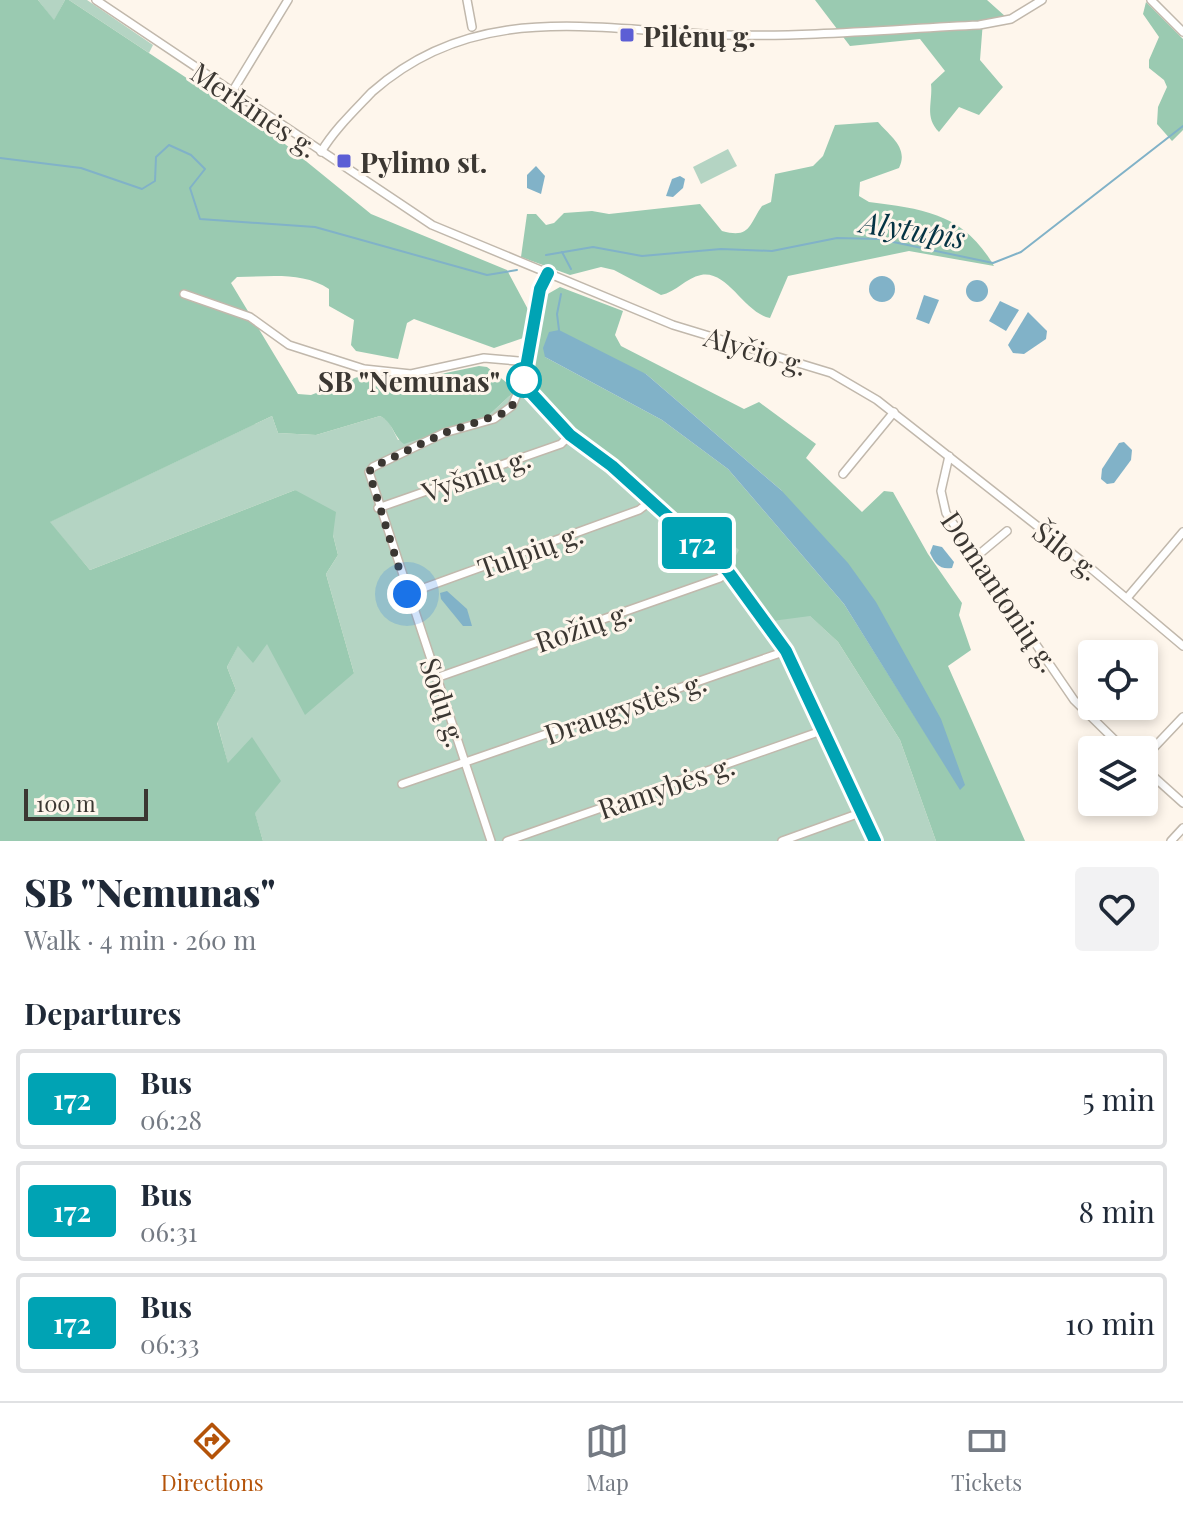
<!DOCTYPE html>
<html lang="en">
<head>
<meta charset="utf-8">
<style>
  body { margin:0; font-family:"Playfair Display",serif; background:#f2f2f3; color:#1f2937; height:100vh; display:flex; flex-direction:column; font-size:30px; white-space:nowrap }
  * { box-sizing:border-box; margin:0 }
  p { font-size:26px; color:#747a83 }
  .icon { flex:none; width:44px; height:44px; fill:none; stroke:currentColor; stroke-width:2; stroke-linecap:round; stroke-linejoin:round }
  .map { position:relative; height:841px; overflow:hidden }
  .side { display:flex; flex-direction:column; background:#fff; flex:1 }
  .side>* { flex:none }
  .badge { padding:0 16px; border-radius:6px; font-size:28px; line-height:52px }
  .fabs { position:absolute; left:1078px; top:640px; display:grid; gap:16px }
  .fabs a { display:grid; place-items:center; width:80px; height:80px; border-radius:8px; background:#fff; box-shadow:0 4px 12px #0003; font-size:40px }
  .scale { position:absolute; left:24px; bottom:20px; width:124px; box-sizing:border-box; padding-left:8px; border:4px solid #3b3732; border-top:0; font-size:22px; line-height:28px; white-space:nowrap; color:#3b3732; -webkit-text-stroke:6px #fef6ec; paint-order:stroke }
  .you { position:absolute; width:40px; height:40px; margin:-20px; border:6px solid #fff; border-radius:50%; background:#1a73e8; box-shadow:0 0 0 12px #1a73e833 }
  .map>.badge { position:absolute; translate:-50% -50%; box-shadow:0 0 0 4px #fff }
  h2 { padding:0 24px; font-size:30px; line-height:72px }
  .round { display:grid; place-items:center; flex:none; width:84px; height:84px; border-radius:8px; background:#f2f2f3 }
  .head { display:flex; align-items:center; justify-content:space-between; height:136px; padding:0 24px }
  h1 { font-size:38px; font-weight:800; line-height:60px }
  ul { padding:0; list-style:none }
  li { display:flex; align-items:center; gap:24px; height:100px; margin:0 16px 12px; padding:0 8px; border:4px solid #e0e1e3; border-radius:8px }
  li div { flex:1 }
  li b { display:block; font-size:30px }
  li em { font-style:normal }
  li .badge { min-width:88px; font-weight:700; text-align:center }
  .tab-bar { display:flex; justify-content:space-around; align-items:center; height:112px; border-top:2px solid #e0e1e3; background:#fff; font-size:22px; color:#747a83 }
  .tab-bar a { display:grid; justify-items:center; gap:4px }
  .tab-bar .on { color:#b45309 }
  .map>svg:first-child { display:block }
  .green { fill:#b4d4c3 }
  .forest { fill:#9acab1; fill-rule:evenodd }
  .water { fill:#81b2c8 }
  .lines { fill:none; stroke-linecap:round; stroke-linejoin:round }
  .stream { stroke:#81b2c8; stroke-width:2 }
  .minor-casing { stroke:#c1b8ac; stroke-width:10 }
  .minor { stroke:#fff; stroke-width:7 }
  .line-casing { stroke:#fff; stroke-width:18 }
  .line { stroke:#00a3b4; stroke-width:12 }
  .walk { stroke:#3b3732; stroke-width:8; stroke-dasharray:0 14.4 }
  .poi-dot { fill:#5c5ed5; stroke:#fef6ec; stroke-width:3 }
  .stop-dot { fill:#fff; stroke:#00a3b4; stroke-width:4 }
  .labels { text-anchor:middle; dominant-baseline:central; stroke-width:6; stroke-linejoin:round; paint-order:stroke }
  .poi-label { font-size:28px; font-weight:bold; fill:#3b3732; stroke:#fef6ec; text-anchor:start }
  .street-label { font-size:28px; fill:#3b3732; stroke:#fef6ec }
  .stop-label { font-size:28px; font-weight:bold; fill:#3b3732; stroke:#fef6ec; text-anchor:end }
  .water-label { font-size:30px; font-style:italic; fill:#043343; stroke:#fef6ec }
</style>
</head>
<body>
<div class="map">
<svg width="1183" height="841" viewBox="0 0 1183 841">
  <rect width="100%" height="100%" fill="#fef6ec"/>
  <g class="green">
    <polygon points="38,0 65,0 54,21"/>
    <polygon points="69,0 87,0 153,45 149,53"/>
    <polygon points="728,149 737,166 701,184 693,167"/>
    <polygon points="532,381 553,412 740,550 838,642 900,740 936,841 263,841 255,814 228,764 217,722 236,690 227,667 238,645 267,643 354,673 326,574 338,555 333,535 295,490 90,570 49,522 272,416 278,433 316,435 380,416 388,420 398,440 489,415 516,390"/>
  </g>
  <g class="forest">
    <path d="M0 0H38L54 20 65 0H69L280 140 371 214 507 270 531 315 526 337 494 348 414 319 407 323 398 359 356 351 351 345 354 320 329 306V289C302 271 267 277 237 277L231 283 298 394 311 395 360 376 417 379 479 366 487 367 516 390 489 415 404 444C393 436 393 422 380 416L316 435 278 433 272 416 50 522 90 570 295 490 336 512 333 535 338 555 326 574 354 673 305 715 267 644 253 663 238 646 227 667 236 690 217 723 228 763 252 737 281 781 255 813 263 841H0Z"/>
    <path d="M815 0H987L1006 17 983 21 980 60 1003 87 979 115 959 107 939 132C924 117 933 102 931 84L945 71 920 39 850 46Z"/>
    <polygon points="1146,2 1183,39 1183,130 1172,141 1157,124 1158,107 1167,87 1164,80 1149,68 1149,60 1159,37 1143,14"/>
    <path d="M878 122C890 136 909 148 899 168L860 182 859 196 869 202C925 209 964 214 994 266L909 251 788 276 770 318C744 313 728 270 701 275 686 278 676 292 661 295L614 270 601 267 570 275 521 257 527 214H536L546 225 554 223 564 213 592 211 609 214 700 204 722 231C751 239 749 224 762 206L771 202 775 174 813 166 823 156 835 125Z"/>
    <path d="M560 287 623 311 615 335 621 346 744 409 759 402 816 444 806 458 862 512 884 491 893 492 928 554 962 603 959 615 971 650 948 666 1025 841H936L900 740 838 642 810 616 772 621 729 568 739 550 707 524 694 532 553 412 530 375 546 295ZM545 357 646 374 781 490 961 790 844 604 728 469 662 420Z"/>
  </g>
  <g class="water">
    <polygon points="536,166 545,176 541,194 527,188 527,175"/>
    <polygon points="680,176 685,179 683,188 673,197 666,196 672,179"/>
    <circle cx="882" cy="289" r="13"/>
    <circle cx="977" cy="291" r="11"/>
    <polygon points="924,295 939,300 929,324 916,319"/>
    <polygon points="1000,301 1019,310 1006,331 989,321"/>
    <polygon points="1028,312 1047,331 1046,339 1024,354 1013,353 1008,345"/>
    <polygon points="559,330 646,374 781,490 848,563 876,602 941,719 965,785 960,790 844,604 728,469 662,420 545,357 543,348 549,332"/>
    <polygon points="1124,442 1132,450 1131,460 1114,483 1107,484 1101,479 1102,469 1119,443"/>
    <path d="M933 545 942 547 954 562 952 568C939 570 935 563 930 553Z"/>
    <polygon points="447,591 467,609 472,626 463,626 441,599 440,593"/>
  </g>
  <g class="lines">
    <g class="stream">
      <polyline points="0,158 81,168 142,189 155,181 156,157 169,145 191,155 205,169 190,188 200,219 315,227 487,275 517,270"/>
      <polyline points="562,252 571,269"/>
      <polyline points="546,255 593,247 642,256 721,249 772,251 837,238 879,239 993,263 1021,252 1183,126"/>
      <polyline points="559,330 557,314 561,294"/>
    </g>
    <defs>
      <g id="minor">
        <polyline points="96,0 432,225 673,325 831,373 877,400 1088,566 1183,646"/>
        <polyline points="467,0 472,27"/>
        <polyline points="1151,0 1183,32"/>
        <polyline points="232,92 288,0"/>
        <path d="M321 152C334 130 354 111 372 92 476 0 593 30 725 35 809 37 895 29 979 25L1011 19 1042 0"/>
        <polyline points="184,294 250,317 289,345 364,369 411,374 484,358 529,362"/>
        <polyline points="523,384 570,435 612,466 727,570 786,651 875,841"/>
        <polyline points="949,456 941,491 946,513 1074,700 1125,750"/>
        <polyline points="843,474 894,412"/>
        <polyline points="378,508 561,444 570,435"/>
        <polyline points="977,556 1007,531"/>
        <polyline points="407,594 639,510 651,501"/>
        <polyline points="1127,598 1183,532"/>
        <polyline points="436,678 720,578 727,570"/>
        <polyline points="1144,758 1183,717"/>
        <polyline points="1144,768 1183,803"/>
        <polyline points="402,784 786,651"/>
        <polyline points="491,841 369,472 373,467 444,433 494,419 512,406 526,373 540,289 548,273"/>
        <polyline points="507,841 824,730"/>
        <polyline points="782,841 860,813"/>
        <polyline points="1171,841 1183,828"/>
      </g>
    </defs>
    <use href="#minor" class="minor-casing"/>
    <use href="#minor" class="minor"/>
  </g>
  <g class="lines">
    <defs>
      <polyline id="line" points="548,273 540,289 523,384 570,435 612,466 727,570 786,651 875,841"/>
    </defs>
    <use href="#line" class="line-casing"/>
    <use href="#line" class="line"/>
    <polyline class="walk" points="407,594 369,472 373,467 444,433 504,413 512,406 524,380"/>
  </g>
  <g class="poi-dot">
    <rect x="619" y="27" width="16" height="16" rx="4"/>
    <rect x="336" y="153" width="16" height="16" rx="4"/>
  </g>
  <circle class="stop-dot" cx="524" cy="380" r="16"/>
  <g class="labels">
    <g class="poi-label">
      <text x="643" y="35">Pilėnų g.</text>
      <text x="360" y="161">Pylimo st.</text>
    </g>
    <g class="street-label">
      <text transform="translate(255 109) rotate(34)">Merkinės g.</text>
      <text transform="translate(756 350) rotate(17)">Alyčio g.</text>
      <text transform="translate(476 474) rotate(-19)">Vyšnių g.</text>
      <text transform="translate(530 550) rotate(-20)">Tulpių g.</text>
      <text transform="translate(1067 550) rotate(38)">Šilo g.</text>
      <text transform="translate(1001 591) rotate(56)">Domantonių g.</text>
      <text transform="translate(583 626) rotate(-19)">Rožių g.</text>
      <text transform="translate(444 702) rotate(72)">Sodų g.</text>
      <text transform="translate(625 707) rotate(-19)">Draugystės g.</text>
      <text transform="translate(666 786) rotate(-19)">Ramybės g.</text>
    </g>
    <g class="stop-label">
      <text x="500" y="380">SB "Nemunas"</text>
    </g>
    <g class="water-label">
      <text transform="translate(913 229) rotate(9)">Alytupis</text>
    </g>
  </g>
</svg>
<div class="fabs">
<a><svg class="icon" aria-label="locate" viewBox="0 0 24 24"><circle cx="12" cy="12" r="6"/><path d="M12 2v4M12 18v4M2 12h4M18 12h4"/></svg></a>
<a><svg class="icon" aria-label="layers" viewBox="0 0 24 24"><path d="M12 4l9 5-9 5-9-5zM3 14l9 5 9-5"/></svg></a>
</div>
<div class="scale">100 m</div>
<div class="you" style="left:407px;top:594px"></div>
<b class="badge" style="left:697px;top:543px;background:#00a3b4;color:#fff">172</b>
</div>
<section class="side">
<div class="head"><div><h1>SB &quot;Nemunas&quot;</h1><p>Walk · 4 min · 260 m</p></div><a class="round"><svg class="icon" aria-label="heart" viewBox="0 0 24 24"><path d="M12 20l-8-8c-3-5 5-10 8-4 3-6 11-1 8 4z"/></svg></a></div>
<h2>Departures</h2>
<ul>
<li><span class="badge" style="background:#00a3b4;color:#fff">172</span><div><b>Bus</b><p>06:28</p></div><em>5 min</em></li>
<li><span class="badge" style="background:#00a3b4;color:#fff">172</span><div><b>Bus</b><p>06:31</p></div><em>8 min</em></li>
<li><span class="badge" style="background:#00a3b4;color:#fff">172</span><div><b>Bus</b><p>06:33</p></div><em>10 min</em></li>
</ul>
</section>
<nav class="tab-bar">
<a class="on"><svg class="icon" aria-label="directions" viewBox="0 0 24 24"><path d="M12 3l9 9-9 9-9-9zM9 14v-3h6M13 9l2 2-2 2"/></svg>Directions</a>
<a><svg class="icon" aria-label="map" viewBox="0 0 24 24"><path d="M3 6l6-2 6 2 6-2v14l-6 2-6-2-6 2zM9 4v14M15 6v14"/></svg>Map</a>
<a><svg class="icon" aria-label="tickets" viewBox="0 0 24 24"><path d="M3 7h18v10H3zM15 7v10"/></svg>Tickets</a>
</nav>
</body>
</html>
